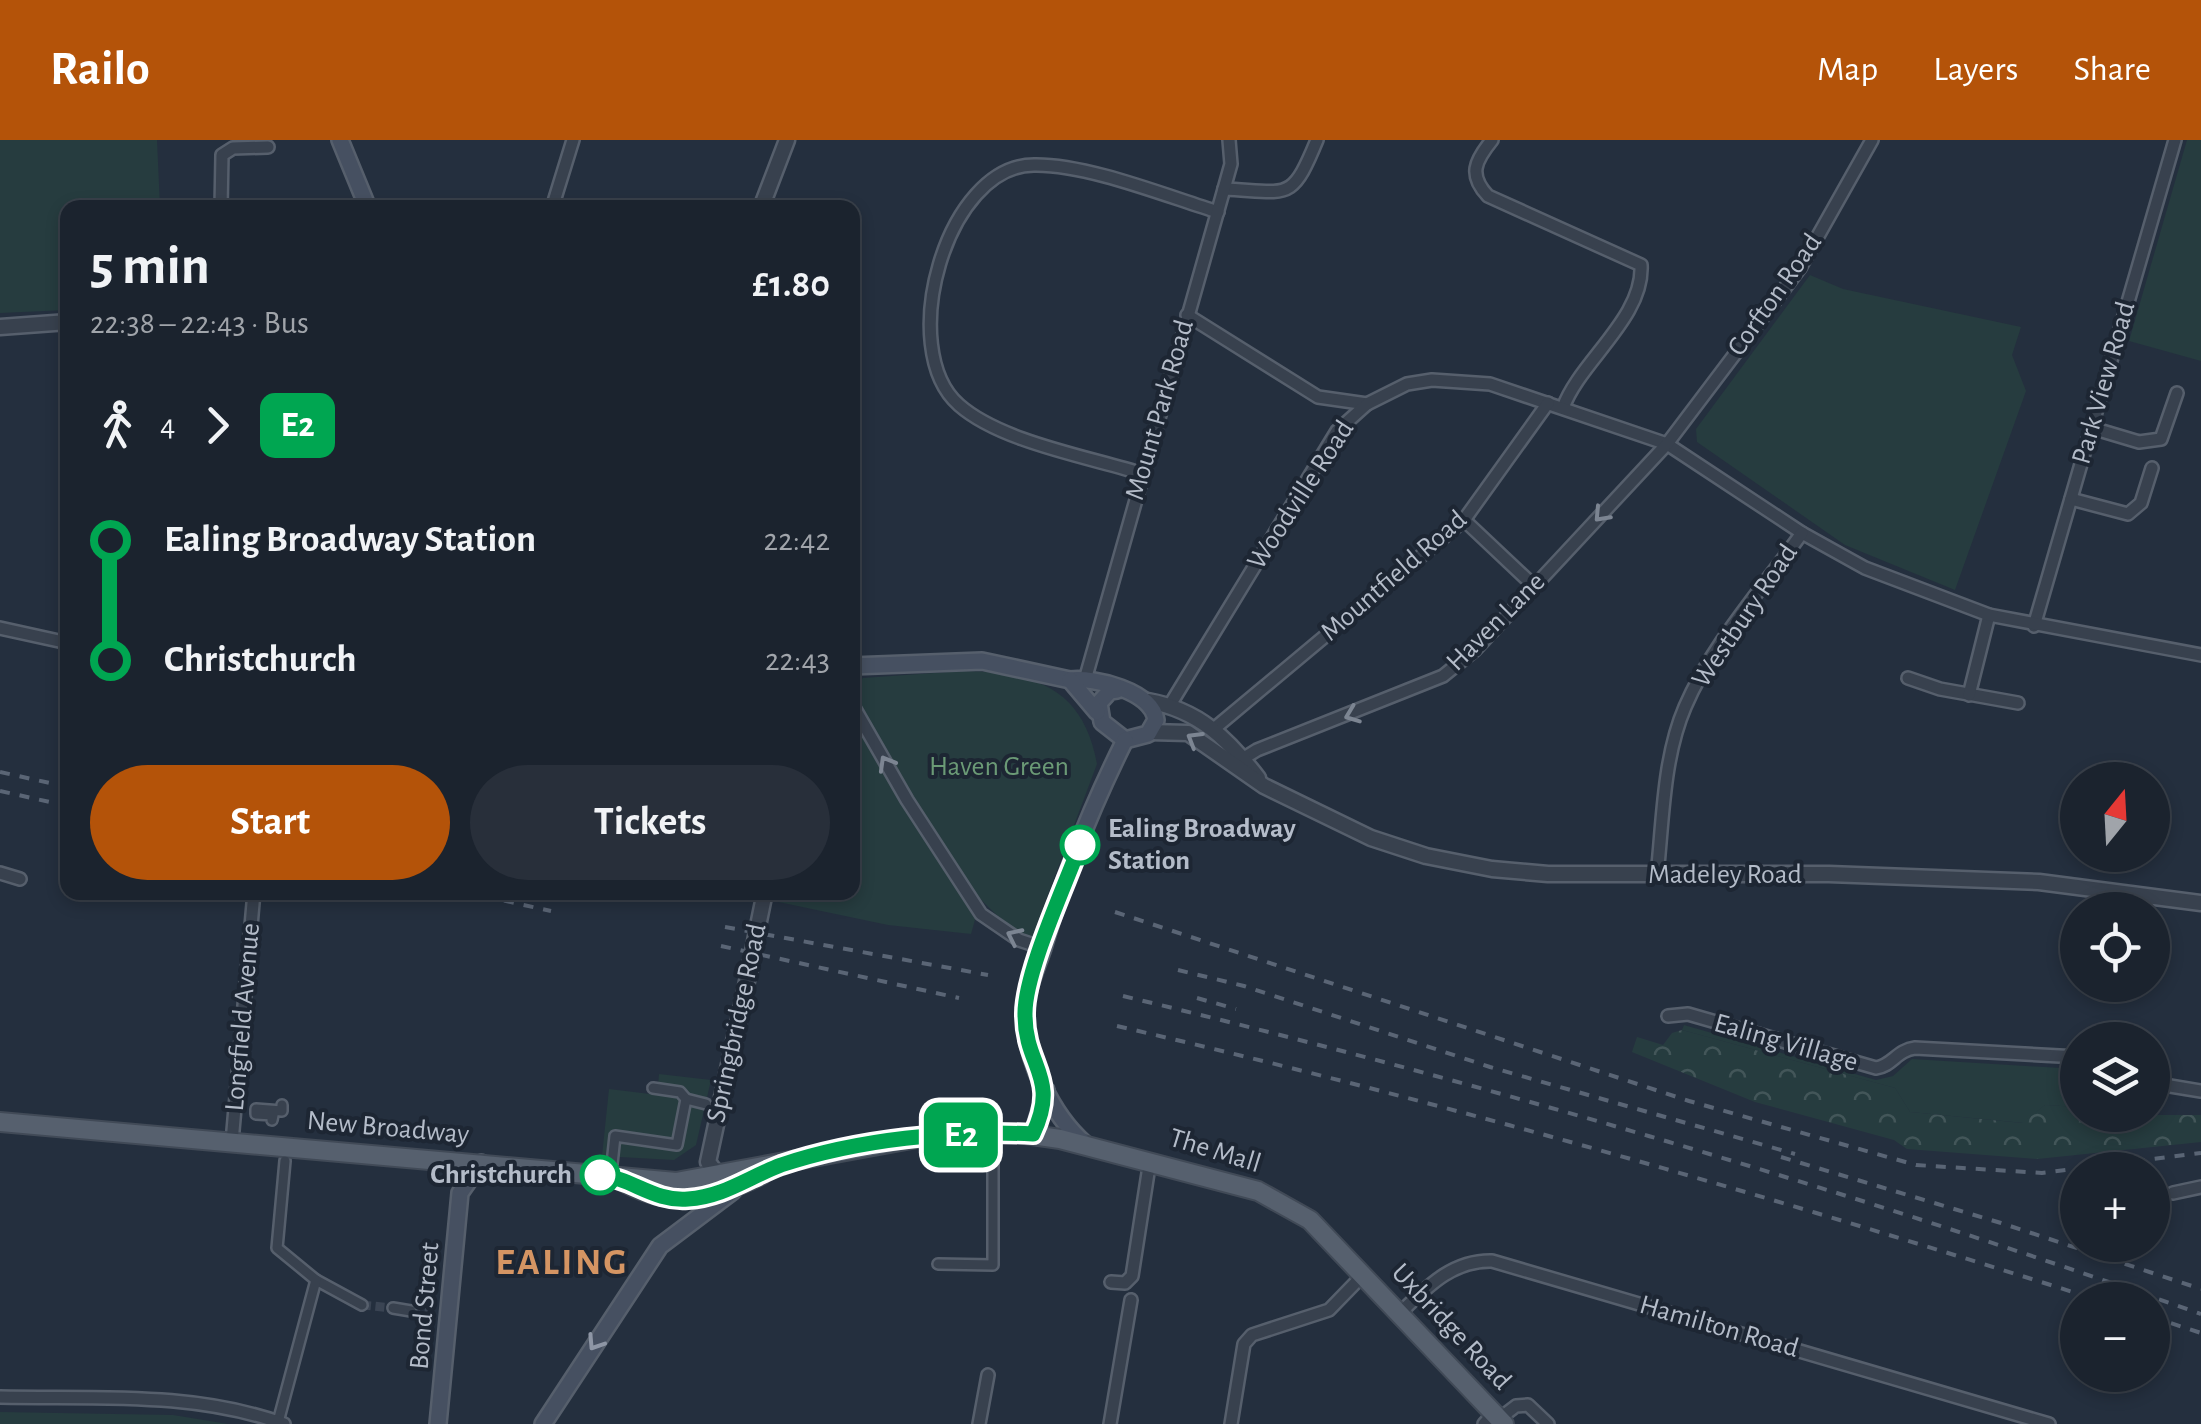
<!DOCTYPE html>
<html lang="en">
<head>
<meta charset="utf-8">
<style>
  body { margin:0; font-family:"Alegreya Sans",sans-serif; background:#282f3a; color:#f1f3f6; height:100vh; display:flex; flex-direction:column; font-size:38px; white-space:nowrap }
  * { box-sizing:border-box; margin:0 }
  p { font-size:32px; color:#a0a4aa }
  .icon { flex:none; width:55px; height:55px; fill:none; stroke:currentColor; stroke-width:2; stroke-linecap:round; stroke-linejoin:round }
  .map { position:relative; flex:1; overflow:hidden }
  .side { position:absolute; left:60px; top:60px; width:800px; height:700px; display:flex; flex-direction:column; background:#1b232e; border-radius:20px; box-shadow:0 5px 15px #0003,0 0 0 2px #39404a }
  .side>* { flex:none }
  .badge { padding:0 20px; border-radius:15px; font-size:35px; line-height:65px }
  .needle { width:65px; rotate:18deg }
  .controls { position:absolute; left:2060px; top:622px; display:grid; gap:20px }
  .controls a { display:grid; place-items:center; width:110px; height:110px; border-radius:50%; background:#1b232e; box-shadow:0 5px 15px #0003,0 0 0 2px #39404a; font-size:50px }
  .map>.badge { position:absolute; translate:-50% -50%; box-shadow:0 0 0 5px #fff }
  .legs { display:flex; align-items:center; gap:15px; height:110px; padding:0 30px; font-size:32px }
  .legs p { margin-inline-start:auto }
  .overview { display:flex; align-items:center; justify-content:space-between; height:170px; padding:0 30px }
  h1 { font-size:55px; font-weight:700; line-height:75px }
  .action { display:flex; gap:20px; margin-top:auto; padding:20px 30px }
  .action a { flex:1; height:115px; border-radius:60px; background:#b45309; color:#fff; font-size:40px; font-weight:700; line-height:115px; text-align:center }
  .action a+a { background:#282f3a; color:#f1f3f6 }
  ul { padding:0 30px; list-style:none }
  li { display:flex; align-items:center; gap:35px; height:120px; font-size:38px }
  li i { display:grid; place-items:center; width:15px; height:100%; margin:0 12px; background:currentColor }
  li i::after { content:''; width:25px; height:25px; margin:-12px; border:8px solid; border-radius:50%; background:#1b232e }
  li p { margin-inline-start:auto }
  li:first-child i { background:linear-gradient(#0000 50%,currentColor 0) }
  li:last-child i { background:linear-gradient(currentColor 50%,#0000 0) }
  header { display:flex; align-items:center; gap:60px; box-sizing:border-box; height:140px; padding:0 50px; background:#b45309; color:#fff }
  header strong { font-size:48px }
  nav { display:flex; gap:55px; margin-inline-start:auto; font-size:35px }
  .map>svg:first-child { display:block }
  .green { fill:#263c3f }
  .forest { fill:url(#forest-crowns) }
  .lines { fill:none; stroke-linecap:round; stroke-linejoin:round }
  .pedestrian-tunnel { stroke:#3a4453; stroke-width:9; stroke-dasharray:9 4.5; stroke-linecap:butt }
  .pedestrian-casing { stroke:#565f6c; stroke-width:14 }
  .minor-casing { stroke:#565f6c; stroke-width:16 }
  .tertiary-casing { stroke:#565f6c; stroke-width:19 }
  .secondary-casing { stroke:#565f6c; stroke-width:20 }
  .primary-casing { stroke:#414a57; stroke-width:22 }
  .pedestrian { stroke:#38414e; stroke-width:9 }
  .minor { stroke:#38414e; stroke-width:11 }
  .tertiary { stroke:#38414e; stroke-width:14 }
  .secondary { stroke:#465061; stroke-width:15 }
  .primary { stroke:#56606e; stroke-width:18 }
  .rail { stroke:#5a6575; stroke-width:4; stroke-dasharray:10 10; stroke-linecap:butt }
  .tertiary-bridge-casing { stroke:#565f6c; stroke-width:19; stroke-linecap:butt }
  .tertiary-bridge { stroke:#38414e; stroke-width:14 }
  .oneway { stroke:#7c8592 }
  .oneway2 { stroke:#8e96a5 }
  .line-1-casing { stroke:#fff; stroke-width:22 }
  .line-1 { stroke:#00a651; stroke-width:15 }
  .stop-1-dot { fill:#fff; stroke:#00a651; stroke-width:5 }
  .labels { text-anchor:middle; dominant-baseline:central; stroke-width:8; stroke-linejoin:round; paint-order:stroke }
  .street-label { font-size:28px; fill:#b4bcc9; stroke:#1d2633 }
  .park-label { font-size:28px; fill:#6b9a76; stroke:#1d2633 }
  .stop-label { font-size:28px; font-weight:bold; fill:#b4bcc9; stroke:#1d2633; text-anchor:start }
  .district-label { font-size:38px; font-weight:bold; letter-spacing:2.5px; fill:#d59563; stroke:#1d2633 }
</style>
</head>
<body>
<header>
<strong>Railo</strong>
<nav><a>Map</a><a>Layers</a><a>Share</a></nav>
</header>
<div class="map">
<svg width="2201" height="1284" viewBox="0 0 2201 1284">
  <defs>
    <pattern id="forest-crowns" width="20" height="18" patternUnits="userSpaceOnUse" patternTransform="scale(2.5)"><rect width="20" height="18" fill="#263c3f"/><path d="M2 6a3 3 0 1 1 6 0M12 15a3 3 0 1 1 6 0" fill="none" stroke="#435659"/></pattern>
  </defs>
  <rect width="100%" height="100%" fill="#242f3e"/>
  <g class="green">
    <polygon points="0,0 157,0 160,67 68,68 67,170 0,173"/>
    <polygon points="2187,0 2201,0 2201,221 2129,201"/>
    <polygon points="1810,135 1843,149 2021,187 2012,215 2026,251 1955,450 1845,405 1697,302 1696,289"/>
    <path d="M963 531C1036 532 1083 548 1097 624L1032 797C962 773 884 614 853 547L863 538Z"/>
    <polygon points="853,575 885,636 976,776 971,794 888,785 769,760 770,753 852,752"/>
    <polygon points="1684,885 1876,940 1893,936 1912,919 2077,929 2077,967 2045,965 2023,983 1910,972 1895,948 1682,890"/>
    <polygon points="659,934 711,940 696,1005 674,1020 602,1016 609,949 650,954 652,945 658,946"/>
    <polygon points="0,1272 173,1275 228,1284 0,1284"/>
  </g>
  <polygon class="forest" points="1682,890 1895,948 1910,972 2022,983 2045,965 2077,967 2078,975 2201,975 2201,1002 2037,1019 1907,1009 1894,1000 1755,962 1632,912 1637,897 1663,905 1672,893"/>
  <g class="lines">
    <g class="pedestrian-tunnel">
      <polyline points="362,1165 393,1168"/>
      <polyline points="411,1171 438,1174"/>
    </g>
    <defs>
      <g id="pedestrian">
        <polyline points="686,959 706,964"/>
        <polyline points="272,980 273,975 256,974 256,969 282,971 282,965"/>
        <polyline points="612,1024 615,996 677,1005 686,959 680,952 653,948"/>
        <polyline points="938,1124 993,1125 993,1008"/>
        <polyline points="316,1140 362,1165"/>
        <polyline points="393,1168 411,1171"/>
        <polyline points="278,1282 316,1140 277,1108 285,1021"/>
      </g>
      <g id="minor">
        <path d="M1492 0C1475 21 1468 35 1488 56L1641 125C1644 178 1579 222 1563 268"/>
        <path d="M1224 49C1289 52 1291 63 1317 0"/>
        <polyline points="221,68 222,15 233,8 268,7"/>
        <polyline points="552,68 573,0"/>
        <polyline points="1187,175 1318,257 1367,264"/>
        <polyline points="2092,288 2139,302 2161,299 2177,253"/>
        <path d="M1143 334C1089 317 1001 302 959 265 895 209 946 25 1034 25 1087 24 1166 56 1218 72"/>
        <polyline points="2071,359 2128,374 2141,363 2152,328"/>
        <polyline points="1464,380 1534,446"/>
        <polyline points="2034,486 2175,0"/>
        <polyline points="0,488 68,503"/>
        <polyline points="1908,538 1940,549 2018,563"/>
        <polyline points="1085,540 1224,49 1231,24 1229,0"/>
        <polyline points="1969,555 1989,475"/>
        <polyline points="852,564 907,660 981,774 1019,800 1043,808"/>
        <polyline points="1170,565 1337,291 1367,264 1407,244 1432,240 1490,244 1667,304 1802,393 1865,428 1989,475 2201,515"/>
        <polyline points="1215,588 1464,380 1548,263"/>
        <polyline points="1236,623 1257,610 1443,536 1475,510 1667,304 1800,128 1872,0"/>
        <polyline points="0,733 20,739"/>
        <path d="M1657 735C1663 681 1663 618 1685 567 1712 504 1762 449 1802 393"/>
        <path d="M1668 876 1688 874 1876 928C1892 926 1897 910 1915 908L2078 917"/>
        <polyline points="2152,943 2201,951"/>
        <polyline points="232,1002 254,752"/>
        <polyline points="2173,1053 2201,1047"/>
        <polyline points="1111,1142 1125,1143 1132,1136 1150,1020"/>
        <path d="M1401 1172C1428 1146 1453 1120 1492 1121L2049 1284"/>
        <path d="M0 1257C95 1259 193 1251 284 1284"/>
        <polyline points="1499,1279 1516,1266 1528,1265 1548,1284"/>
        <polyline points="979,1284 988,1235"/>
        <polyline points="1110,1284 1131,1160"/>
        <polyline points="1231,1284 1244,1204 1252,1195 1329,1170 1364,1134"/>
        <polyline points="1484,1284 1494,1273"/>
      </g>
      <g id="tertiary">
        <polyline points="761,68 787,0"/>
        <polyline points="0,187 68,182"/>
        <path d="M1148 561C1199 570 1228 599 1258 638"/>
        <polyline points="1150,592 1188,593 1264,646 1371,698 1426,716 1492,729 1548,734 1829,734 2039,742 2201,763"/>
        <polyline points="758,786 765,752"/>
        <polyline points="721,1039 708,1022 749,832"/>
      </g>
      <g id="secondary">
        <polyline points="340,0 368,68"/>
        <path d="M852 526 982 521 1070 540C1095 537 1152 551 1156 580L1148 594 1125 600 1102 582 1099 563 1110 551 1117 550"/>
        <polyline points="1070,540 1097,572"/>
        <polyline points="1033,994 1046,950"/>
        <path d="M1085 1004C1052 975 1025 920 1025 874 1025 852 1036 829 1043 808 1064 736 1092 666 1125 600"/>
        <polyline points="438,1284 460,1053 481,1023"/>
        <polyline points="543,1284 660,1106 733,1051"/>
      </g>
      <g id="primary">
        <polyline points="0,982 676,1042 917,998 1018,993 1060,999 1258,1051 1310,1080 1504,1284"/>
        <path d="M621 1040C669 1069 713 1059 761 1035"/>
      </g>
    </defs>
    <use href="#pedestrian" class="pedestrian-casing"/>
    <use href="#minor" class="minor-casing"/>
    <use href="#tertiary" class="tertiary-casing"/>
    <use href="#secondary" class="secondary-casing"/>
    <use href="#primary" class="primary-casing"/>
    <use href="#pedestrian" class="pedestrian"/>
    <use href="#minor" class="minor"/>
    <use href="#tertiary" class="tertiary"/>
    <use href="#secondary" class="secondary"/>
    <use href="#primary" class="primary"/>
    <g class="rail">
      <polyline points="0,632 68,647"/>
      <polyline points="0,651 68,666"/>
      <polyline points="465,752 551,771"/>
      <polyline points="552,752 555,753"/>
      <polyline points="1115,772 1689,961 1916,1025 2042,1033 2201,1013"/>
      <polyline points="725,787 988,835"/>
      <polyline points="721,806 959,858"/>
      <polyline points="1178,830 1244,846 1490,927 1795,1014"/>
      <path d="M1123 856C1489 944 1846 1049 2201 1174"/>
      <polyline points="1197,858 1236,869"/>
      <path d="M1117 886C1449 963 1774 1057 2098 1160"/>
      <polyline points="1781,1017 2001,1083 2201,1149"/>
      <polyline points="2152,1177 2201,1193"/>
    </g>
    <defs>
      <polyline id="tertiary-bridge" points="749,832 758,786"/>
    </defs>
    <use href="#tertiary-bridge" class="tertiary-bridge-casing"/>
    <use href="#tertiary-bridge" class="tertiary-bridge"/>
  </g>
  <defs><path id="oneway-chevron" d="M-2-3.5L2.5 0L-2 3.5" fill="none" stroke-width="1.6" stroke-linecap="round" stroke-linejoin="round" transform="scale(2.5)"/></defs>
  <g class="oneway">
    <use href="#oneway-chevron" transform="translate(1601 375) rotate(133)"/>
    <use href="#oneway-chevron" transform="translate(1352 575) rotate(159)"/>
    <use href="#oneway-chevron" transform="translate(1194 599) rotate(-149)"/>
    <use href="#oneway-chevron" transform="translate(886 623) rotate(-120)"/>
    <use href="#oneway-chevron" transform="translate(1014 796) rotate(-154)"/>
  </g>
  <use class="oneway2" href="#oneway-chevron" transform="translate(595 1203) rotate(123)"/>
  <g class="lines">
    <defs>
      <path id="line-1" d="M600 1035C632 1038 654 1062 688 1059 723 1057 749 1037 781 1025 859 999 951 990 1033 994 1060 937 1025 927 1025 875 1024 834 1065 746 1080 705"/>
    </defs>
    <use href="#line-1" class="line-1-casing"/>
    <use href="#line-1" class="line-1"/>
  </g>
  <g class="stop-1-dot">
    <circle cx="1080" cy="705" r="18"/>
    <circle cx="600" cy="1035" r="18"/>
  </g>
  <g class="labels">
    <g class="street-label">
      <text transform="translate(1775 155) rotate(-55)">Corfton Road</text>
      <text transform="translate(2104 243) rotate(-74)">Park View Road</text>
      <text transform="translate(1160 270) rotate(-74)">Mount Park Road</text>
      <text transform="translate(1301 355) rotate(-57)">Woodville Road</text>
      <text transform="translate(1394 436) rotate(-41)">Mountfield Road</text>
      <text transform="translate(1745 476) rotate(-56)">Westbury Road</text>
      <text transform="translate(1496 482) rotate(-45)">Haven Lane</text>
      <text x="1725" y="735">Madeley Road</text>
      <text transform="translate(243 877) rotate(-85)">Longfield Avenue</text>
      <text transform="translate(737 883) rotate(-78)">Springbridge Road</text>
      <text transform="translate(1786 903) rotate(16)">Ealing Village</text>
      <text transform="translate(388 988) rotate(5)">New Broadway</text>
      <text transform="translate(1215 1011) rotate(17)">The Mall</text>
      <text transform="translate(425 1166) rotate(-85)">Bond Street</text>
      <text transform="translate(1451 1187) rotate(47)">Uxbridge Road</text>
      <text transform="translate(1719 1187) rotate(16)">Hamilton Road</text>
    </g>
    <g class="park-label">
      <text x="999" y="627">Haven Green</text>
    </g>
    <g class="stop-label">
      <text x="1108" y="689">Ealing Broadway<tspan x="1108" dy="32">Station</tspan></text>
      <text x="572" y="1035" text-anchor="end">Christchurch</text>
    </g>
    <g class="district-label">
      <text x="562" y="1123">EALING</text>
    </g>
  </g>
</svg>
<div class="controls">
<a><svg class="needle" viewBox="-14 -14 28 28"><path d="M0-13l5 13h-10z" fill="#e53935"/><path d="M0 13l5-13h-10z" fill="#a0a4aa"/></svg></a>
<a><svg class="icon" aria-label="locate" viewBox="0 0 24 24"><circle cx="12" cy="12" r="6"/><path d="M12 2v4M12 18v4M2 12h4M18 12h4"/></svg></a>
<a><svg class="icon" aria-label="layers" viewBox="0 0 24 24"><path d="M12 4l9 5-9 5-9-5zM3 14l9 5 9-5"/></svg></a>
<a>+</a>
<a>−</a>
</div>
<b class="badge" style="left:961px;top:995px;background:#00a651;color:#fff">E2</b>
<section class="side">
<div class="overview"><div><h1>5 min</h1><p>22:38 – 22:43 · Bus</p></div><b>£1.80</b></div>
<div class="legs"><svg class="icon" aria-label="walk" viewBox="0 0 24 24"><circle cx="13" cy="4" r="2"/><path d="M13 8l-2 6 4 7M11 14l-3 7M7 12l3-4h3l4 4"/></svg>4<svg class="icon" aria-label="forward" viewBox="0 0 24 24"><path d="M9 5l7 7-7 7"/></svg><b class="badge" style="background:#00a651;color:#fff">E2</b></div>
<ul>
<li><i style="color:#00a651"></i><b>Ealing Broadway Station</b><p>22:42</p></li>
<li><i style="color:#00a651"></i><b>Christchurch</b><p>22:43</p></li>
</ul>
<div class="action"><a>Start</a><a>Tickets</a></div>
</section>
</div>
</body>
</html>
